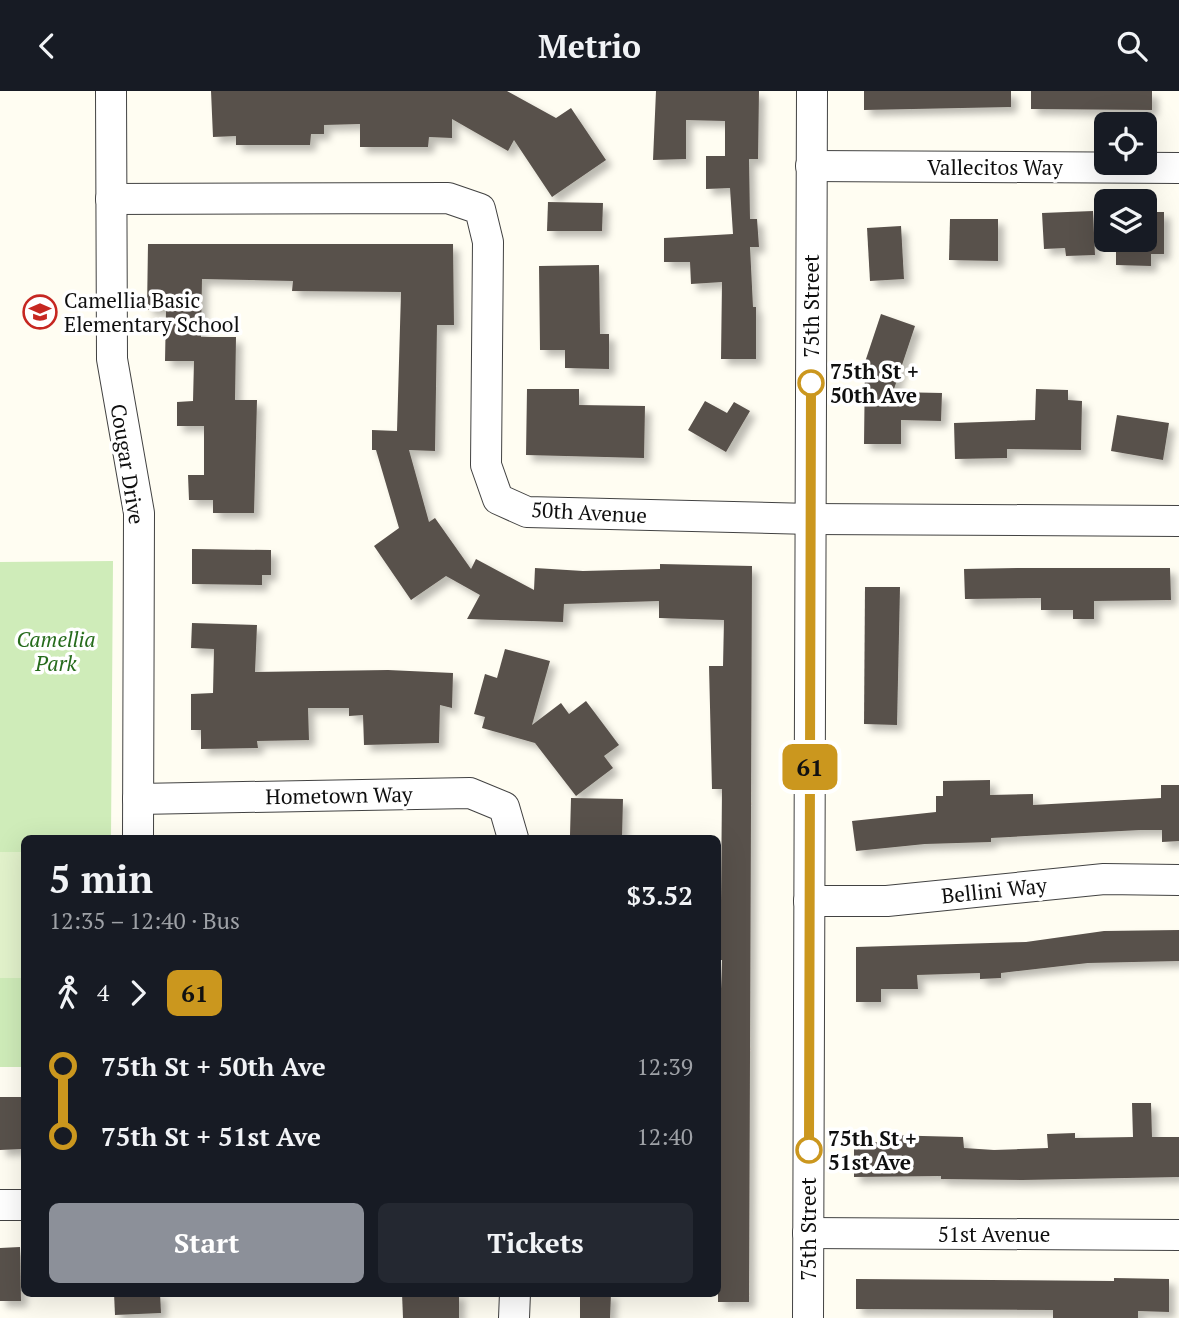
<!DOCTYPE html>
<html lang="en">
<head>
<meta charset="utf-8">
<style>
  body { margin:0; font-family:"PT Serif",serif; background:#242831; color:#f1f3f6; height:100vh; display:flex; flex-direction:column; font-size:26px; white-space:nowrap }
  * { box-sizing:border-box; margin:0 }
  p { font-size:23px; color:#9ea1a6 }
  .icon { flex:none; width:38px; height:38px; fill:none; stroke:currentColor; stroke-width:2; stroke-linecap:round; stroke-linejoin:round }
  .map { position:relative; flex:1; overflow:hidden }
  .side { position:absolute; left:21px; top:744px; width:700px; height:462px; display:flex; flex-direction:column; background:#171b24; border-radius:10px; box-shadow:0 7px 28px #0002 }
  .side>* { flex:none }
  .badge { padding:0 14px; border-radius:10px; font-size:24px; line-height:46px }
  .tools { position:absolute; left:1094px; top:21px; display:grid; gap:14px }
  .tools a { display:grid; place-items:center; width:63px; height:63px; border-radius:10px; background:#171b24; box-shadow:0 7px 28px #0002; font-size:35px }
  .map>.badge { position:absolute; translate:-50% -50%; box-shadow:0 0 0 4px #fff }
  .legs { display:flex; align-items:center; gap:10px; height:77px; padding:0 28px; font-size:23px }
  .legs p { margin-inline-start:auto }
  .summary { display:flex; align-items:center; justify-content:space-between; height:119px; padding:0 28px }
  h1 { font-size:38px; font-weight:800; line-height:52px }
  .cta { display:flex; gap:14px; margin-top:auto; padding:14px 28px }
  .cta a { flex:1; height:80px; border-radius:10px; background:#8c9099; color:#fff; font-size:28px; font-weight:800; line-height:80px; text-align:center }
  .cta a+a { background:#242831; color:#f1f3f6 }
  ul { padding:0 28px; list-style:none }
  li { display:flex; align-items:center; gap:24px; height:70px; font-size:26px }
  li i { display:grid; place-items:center; width:10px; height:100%; margin:0 9px; background:currentColor }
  li i::after { content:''; width:18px; height:18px; margin:-9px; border:5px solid; border-radius:50%; background:#171b24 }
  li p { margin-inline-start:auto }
  li:first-child i { background:linear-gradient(#0000 50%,currentColor 0) }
  li:last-child i { background:linear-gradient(currentColor 50%,#0000 0) }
  header { display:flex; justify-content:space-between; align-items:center; height:91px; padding:0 28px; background:#171b24; font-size:32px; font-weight:800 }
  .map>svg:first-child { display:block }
  .green { fill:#cfecb9 }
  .pitch { fill:#e2f2cb }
  .building { fill:#59514b; filter:url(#shadow) }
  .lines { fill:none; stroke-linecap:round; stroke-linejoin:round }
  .minor-casing { stroke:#424242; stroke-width:32 }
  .minor { stroke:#fff; stroke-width:30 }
  .line-1-casing { stroke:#fff; stroke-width:16 }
  .line-1 { stroke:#cb971e; stroke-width:10 }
  .stop-1-dot { fill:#fff; stroke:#cb971e; stroke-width:3.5 }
  .labels { text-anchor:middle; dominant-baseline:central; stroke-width:7; stroke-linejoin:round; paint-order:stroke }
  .street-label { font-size:21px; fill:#0f0f0f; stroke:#fff }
  .poi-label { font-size:21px; fill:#0f0f0f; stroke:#fff; text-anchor:start }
  .stop-label { font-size:21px; font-weight:bold; fill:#0f0f0f; stroke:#fff; text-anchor:start }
  .park-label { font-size:21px; font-style:italic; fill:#266b1c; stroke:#fff }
</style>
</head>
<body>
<header><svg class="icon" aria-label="back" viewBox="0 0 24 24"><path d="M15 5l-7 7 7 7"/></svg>Metrio<svg class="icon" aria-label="search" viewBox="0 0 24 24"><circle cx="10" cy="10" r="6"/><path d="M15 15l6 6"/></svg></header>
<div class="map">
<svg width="1179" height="1227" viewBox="0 0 1179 1227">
  <defs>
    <filter id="shadow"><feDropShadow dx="6" dy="6" stdDeviation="3.5" flood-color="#0004"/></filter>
  </defs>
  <rect width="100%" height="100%" fill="#fffdf2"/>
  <polygon class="green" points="113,470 111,747 24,747 24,976 0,976 0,471"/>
  <rect class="pitch" x="0" y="761" width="24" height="126"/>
  <g class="building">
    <polygon points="211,0 507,0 556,27 571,17 606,69 552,106 514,49 508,60 452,28 452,47 429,46 428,56 360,56 360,33 324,34 324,43 311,43 310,54 236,54 236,45 213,46"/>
    <polygon points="656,0 759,0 758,68 749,68 750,128 757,128 759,156 750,156 753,216 756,216 756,268 721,268 722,191 691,193 690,171 664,171 664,147 733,143 730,97 706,98 706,65 725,65 725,30 686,29 686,68 653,69"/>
    <polygon points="864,0 1011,0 1011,16 864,19"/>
    <polygon points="1031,0 1152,0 1152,19 1031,18"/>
    <polygon points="548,111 603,112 602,140 547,140"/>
    <polygon points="1093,120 1095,164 1066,165 1065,157 1044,158 1042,122"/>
    <polygon points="1146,121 1164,121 1164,163 1151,163 1151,175 1116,174 1116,149 1144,149"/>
    <polygon points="950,128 998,128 998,170 949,169"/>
    <polygon points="901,135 904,188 870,190 867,137"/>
    <polygon points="148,153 453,153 454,234 437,234 435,360 409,359 429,431 435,427 471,478 476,468 534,499 535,477 583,480 660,478 660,473 752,475 749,1211 718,1211 718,985 722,869 718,869 718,809 721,809 722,698 712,698 709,575 723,575 724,529 659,527 659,510 564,513 563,531 467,528 480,504 446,485 411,509 374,455 399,437 376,359 372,359 372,339 397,340 401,201 292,200 293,190 202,188 201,246 236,246 235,309 257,309 254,422 213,422 213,409 189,409 188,384 204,384 204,335 177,335 177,311 193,310 194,270 165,270 166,219 147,219"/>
    <polygon points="599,174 600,243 609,243 609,278 565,277 565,259 540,259 539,175"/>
    <polygon points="881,223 915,235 893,301 942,302 941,330 901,329 901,353 864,353 865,271"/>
    <polygon points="527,298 579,298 579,314 645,315 644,367 526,364"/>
    <polygon points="1036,298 1068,299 1068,309 1082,310 1081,359 1007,358 1007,367 955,368 954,332 1035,329"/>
    <polygon points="705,310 727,322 734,311 750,320 726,361 688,339"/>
    <polygon points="1117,324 1169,332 1163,369 1111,360"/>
    <polygon points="192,458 271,459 271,484 262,484 262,494 192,493"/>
    <polygon points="1017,477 1170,477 1171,509 1094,510 1094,528 1073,528 1073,519 1041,519 1041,507 965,508 964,478"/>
    <polygon points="865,496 900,496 897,634 864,633"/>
    <polygon points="192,532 257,534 255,581 388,579 453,582 452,617 440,614 439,652 364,654 363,624 349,625 349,617 308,617 309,649 257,650 258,657 201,658 201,639 191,639 191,603 213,602 214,558 191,557"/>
    <polygon points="505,558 550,570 532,634 561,612 569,623 586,610 619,654 604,665 613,677 576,705 535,652 482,637 485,626 474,623 485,583 497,587"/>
    <polygon points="990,689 990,704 1033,703 1033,714 1161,707 1161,694 1179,694 1179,750 1162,751 1162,739 1140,739 991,747 991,751 925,753 856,760 852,730 936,721 936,705 943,705 943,690"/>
    <polygon points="571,707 623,708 622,747 580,747 580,744 570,744"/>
    <polygon points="1179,839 1179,870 1088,872 1001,882 1001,887 980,888 980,882 917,884 918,898 881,898 881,911 856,911 856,856 1026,851 1104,840"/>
    <polygon points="0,1006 22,1006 22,1058 0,1059"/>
    <polygon points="1132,1012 1151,1012 1152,1046 1179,1046 1179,1086 1022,1089 941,1088 941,1085 854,1086 854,1052 884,1051 883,1044 963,1046 964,1057 994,1059 1048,1057 1047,1043 1075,1042 1075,1047 1133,1046"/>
    <polygon points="20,1156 21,1210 0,1210 0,1157"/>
    <polygon points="1114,1187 1169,1188 1169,1221 1138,1220 1138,1227 1053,1227 1053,1219 856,1218 856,1188 1114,1190"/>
    <polygon points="114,1202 160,1202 161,1222 115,1224"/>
    <polygon points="402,1202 459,1202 459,1227 403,1227"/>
    <polygon points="580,1202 611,1202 610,1227 580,1227"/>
  </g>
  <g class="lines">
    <defs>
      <g id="minor">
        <polyline points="111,0 112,268 139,422 138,747"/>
        <polyline points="811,75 1179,77"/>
        <polyline points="111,108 448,107 480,118 488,151 486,374 498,408 527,421 811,428 1179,430"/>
        <polyline points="138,708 470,702 504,716 513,747"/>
        <polyline points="809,810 887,810 1104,788 1179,789"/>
        <polyline points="0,1114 24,1114"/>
        <polyline points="808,1142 1179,1144"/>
        <polyline points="514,1227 515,1202"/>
        <polyline points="808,1227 812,0"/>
      </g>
    </defs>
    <use href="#minor" class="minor-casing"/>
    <use href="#minor" class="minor"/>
  </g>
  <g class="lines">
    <defs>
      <polyline id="line-1" points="809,1059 811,292"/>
    </defs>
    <use href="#line-1" class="line-1-casing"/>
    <use href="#line-1" class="line-1"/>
  </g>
  <defs>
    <symbol id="school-ring" viewBox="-11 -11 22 22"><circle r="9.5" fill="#fff" stroke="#c62721" stroke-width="1.5"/><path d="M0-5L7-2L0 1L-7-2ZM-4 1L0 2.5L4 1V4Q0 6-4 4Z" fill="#c62721"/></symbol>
  </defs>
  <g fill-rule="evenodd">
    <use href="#school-ring" x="21" y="202" width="38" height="38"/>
  </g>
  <g class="stop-1-dot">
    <circle cx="811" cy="292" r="12"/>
    <circle cx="809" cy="1059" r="12"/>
  </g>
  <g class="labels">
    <g class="street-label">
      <text x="995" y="76">Vallecitos Way</text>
      <text transform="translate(811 215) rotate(-90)">75th Street</text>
      <text transform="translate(128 373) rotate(81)">Cougar Drive</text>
      <text transform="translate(589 421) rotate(3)">50th Avenue</text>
      <text transform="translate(339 704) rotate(-1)">Hometown Way</text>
      <text transform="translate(994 799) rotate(-6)">Bellini Way</text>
      <text transform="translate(808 1138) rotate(-90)">75th Street</text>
      <text x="994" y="1143">51st Avenue</text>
    </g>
    <g class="poi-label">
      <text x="64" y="209">Camellia Basic<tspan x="64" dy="24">Elementary School</tspan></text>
    </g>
    <g class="stop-label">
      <text x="830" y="280">75th St +<tspan x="830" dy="24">50th Ave</tspan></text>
      <text x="828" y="1047">75th St +<tspan x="828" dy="24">51st Ave</tspan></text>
    </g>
    <g class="park-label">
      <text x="56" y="548">Camellia<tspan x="56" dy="24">Park</tspan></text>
    </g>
  </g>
</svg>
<div class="tools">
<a><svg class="icon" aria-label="locate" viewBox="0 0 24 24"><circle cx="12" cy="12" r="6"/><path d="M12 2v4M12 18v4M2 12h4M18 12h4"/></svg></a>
<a><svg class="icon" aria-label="layers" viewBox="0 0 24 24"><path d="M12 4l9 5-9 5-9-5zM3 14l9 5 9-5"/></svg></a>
</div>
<b class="badge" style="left:810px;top:676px;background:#cb971e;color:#111">61</b>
<section class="side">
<div class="summary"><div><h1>5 min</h1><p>12:35 – 12:40 · Bus</p></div><b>$3.52</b></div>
<div class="legs"><svg class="icon" aria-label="walk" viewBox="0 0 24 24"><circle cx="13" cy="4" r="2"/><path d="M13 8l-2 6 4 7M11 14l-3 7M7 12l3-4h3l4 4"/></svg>4<svg class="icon" aria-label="forward" viewBox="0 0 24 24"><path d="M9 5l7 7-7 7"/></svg><b class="badge" style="background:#cb971e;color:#111">61</b></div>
<ul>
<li><i style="color:#cb971e"></i><b>75th St + 50th Ave</b><p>12:39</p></li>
<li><i style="color:#cb971e"></i><b>75th St + 51st Ave</b><p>12:40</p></li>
</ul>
<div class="cta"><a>Start</a><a>Tickets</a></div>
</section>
</div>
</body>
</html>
